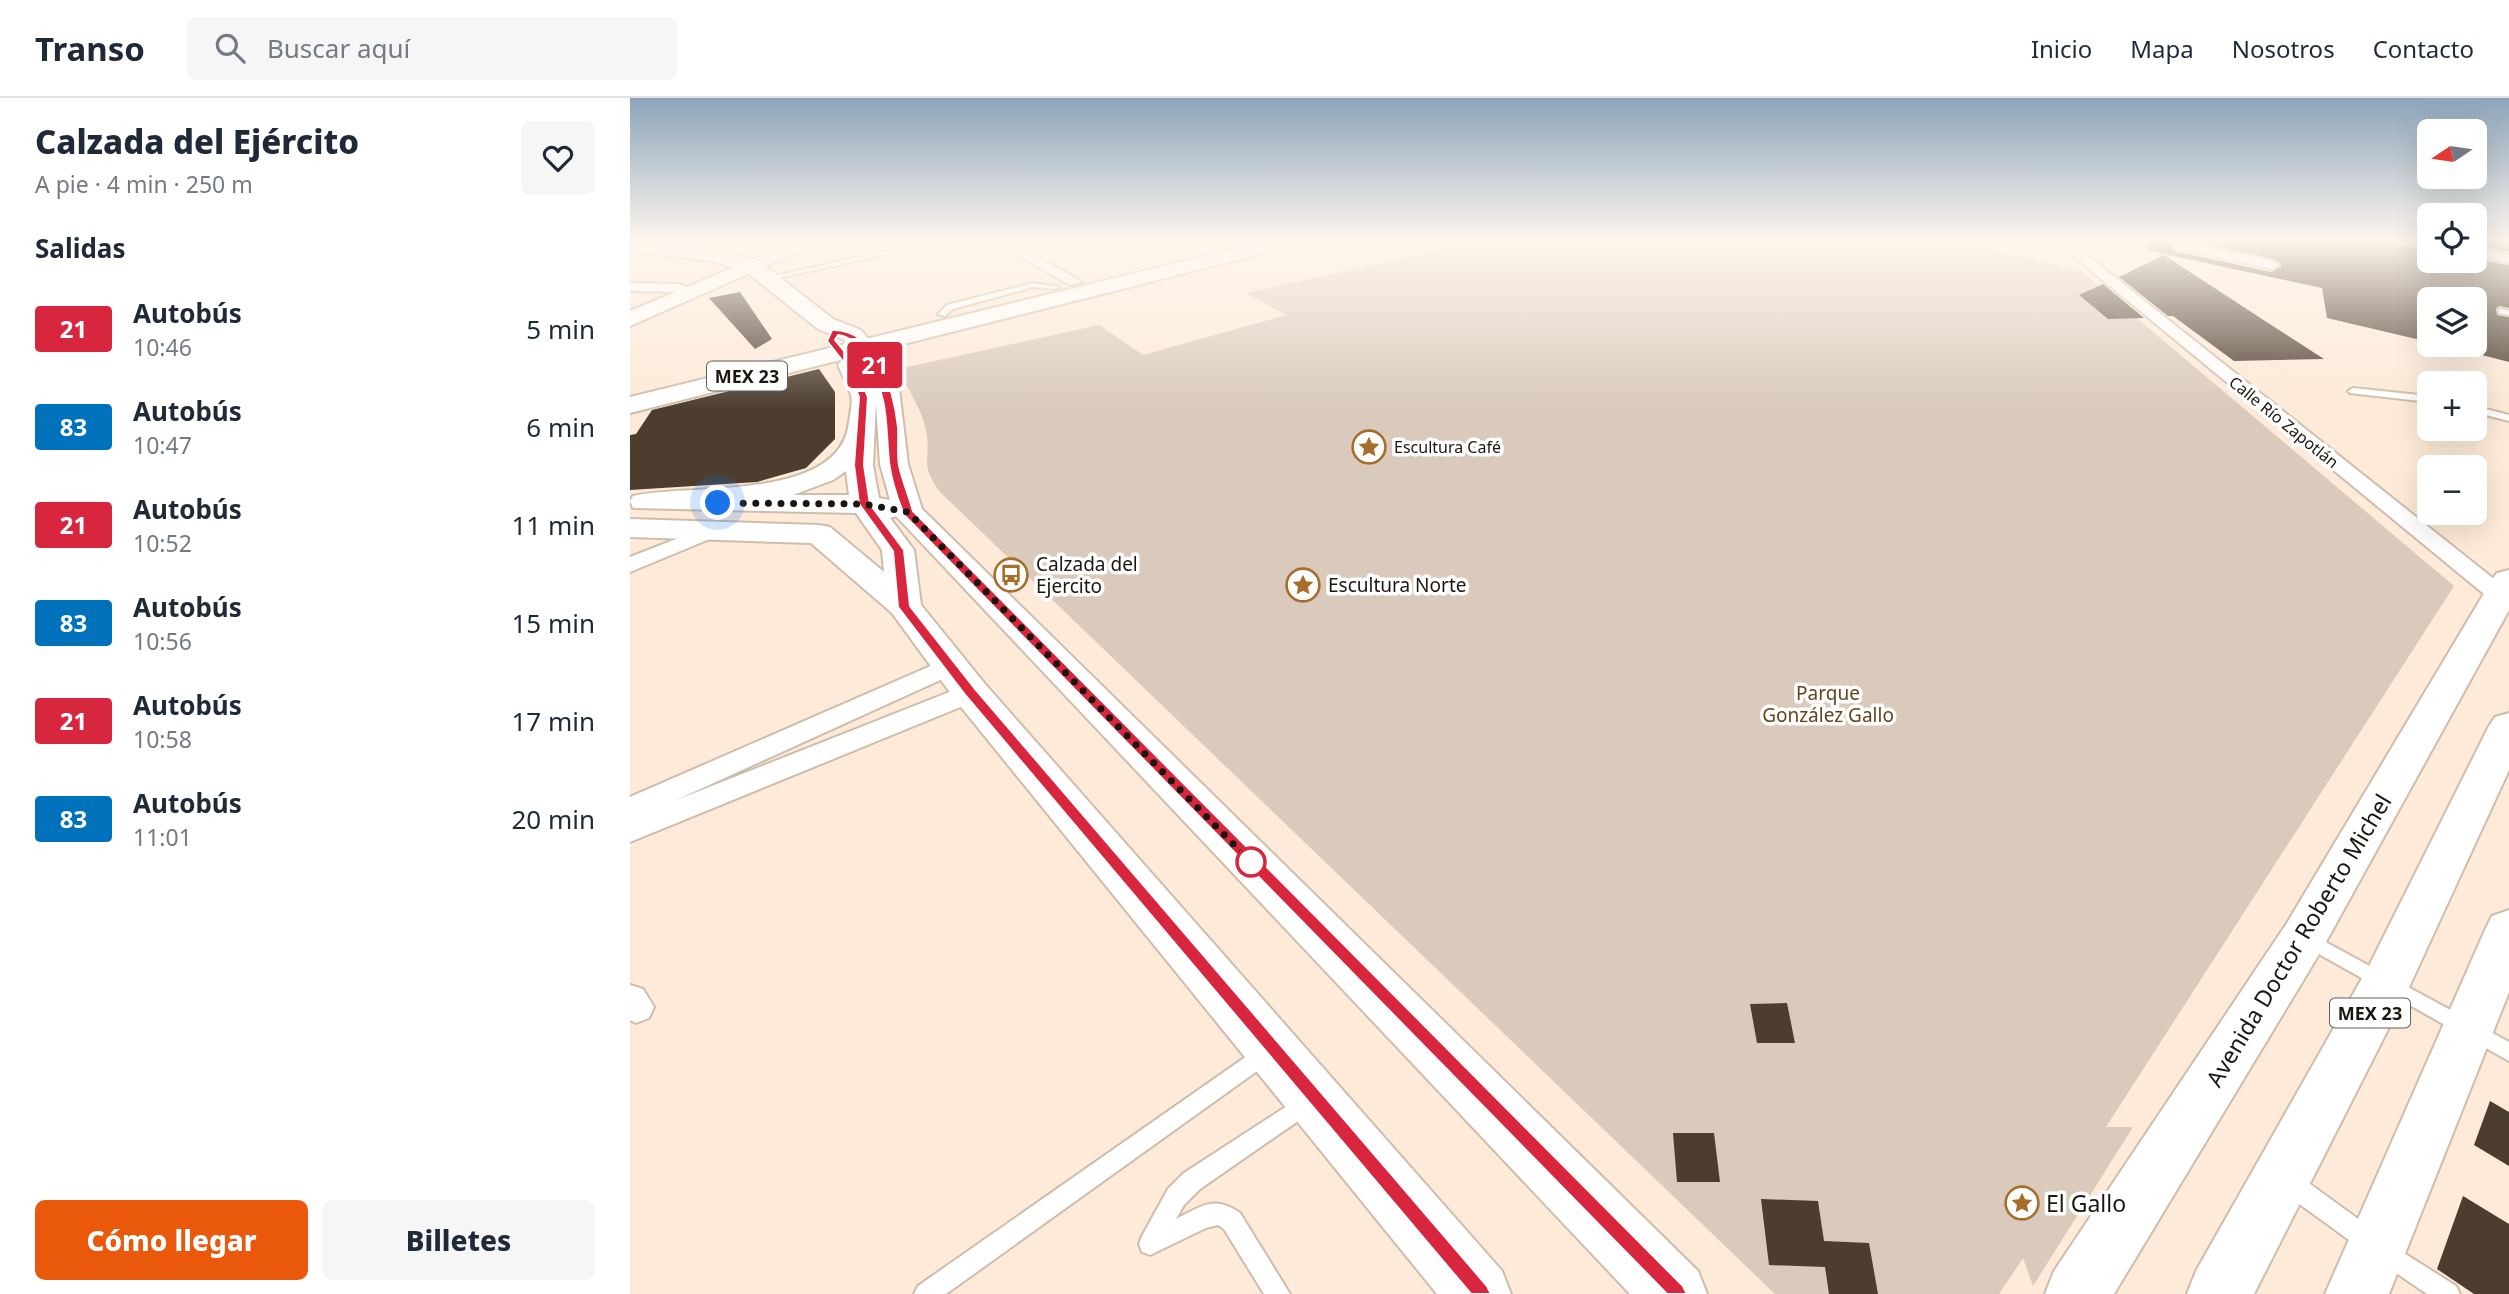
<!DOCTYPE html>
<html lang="es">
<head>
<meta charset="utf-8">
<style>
  body { margin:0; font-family:"Noto Sans",sans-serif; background:#f6f6f7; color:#1f2937; height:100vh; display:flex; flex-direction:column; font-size:26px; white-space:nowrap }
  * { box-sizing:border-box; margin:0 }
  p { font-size:23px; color:#747a83 }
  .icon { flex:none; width:38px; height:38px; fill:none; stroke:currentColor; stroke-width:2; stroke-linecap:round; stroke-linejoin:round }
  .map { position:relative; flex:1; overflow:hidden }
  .side { display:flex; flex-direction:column; background:#fff; width:630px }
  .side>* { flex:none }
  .badge { padding:0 14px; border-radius:5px; font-size:24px; line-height:46px }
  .needle { width:46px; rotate:257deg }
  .fabs { position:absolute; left:1787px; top:21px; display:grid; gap:14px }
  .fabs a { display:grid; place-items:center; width:70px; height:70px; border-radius:10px; background:#fff; box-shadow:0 7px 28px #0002; font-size:35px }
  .you { position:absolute; width:35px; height:35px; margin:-18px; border:5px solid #fff; border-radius:50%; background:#1a73e8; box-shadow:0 0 0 10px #1a73e833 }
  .map>.badge { position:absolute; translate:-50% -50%; box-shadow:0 0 0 4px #fff }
  h2 { padding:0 35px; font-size:26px; line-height:63px }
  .round { display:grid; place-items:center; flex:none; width:74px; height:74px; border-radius:10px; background:#f6f6f7 }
  .summary { display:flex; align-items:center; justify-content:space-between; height:119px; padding:0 35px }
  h1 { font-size:33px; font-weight:800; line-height:52px }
  .primary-button { display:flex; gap:14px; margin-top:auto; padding:14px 35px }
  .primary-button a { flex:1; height:80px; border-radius:10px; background:#ea580c; color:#fff; font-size:28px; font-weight:800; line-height:80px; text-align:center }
  .primary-button a+a { background:#f6f6f7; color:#1f2937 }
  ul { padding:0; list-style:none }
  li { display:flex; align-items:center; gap:21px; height:98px; padding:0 35px }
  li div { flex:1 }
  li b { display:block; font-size:26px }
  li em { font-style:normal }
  li .badge { min-width:77px; font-weight:700; text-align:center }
  header { display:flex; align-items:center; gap:42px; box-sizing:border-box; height:98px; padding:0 35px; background:#fff; border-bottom:2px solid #e0e1e3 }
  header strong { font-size:33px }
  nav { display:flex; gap:38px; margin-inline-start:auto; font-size:24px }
  .search { width:490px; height:63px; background:#f6f6f7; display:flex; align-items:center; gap:18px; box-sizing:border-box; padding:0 24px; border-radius:10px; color:#747a83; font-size:26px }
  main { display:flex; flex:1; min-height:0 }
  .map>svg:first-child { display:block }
  .green { fill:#d9cabb }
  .building { fill:#4c3d2e }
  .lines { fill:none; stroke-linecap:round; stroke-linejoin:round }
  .lane-casing { stroke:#cfbdab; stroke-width:4 }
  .street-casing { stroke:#cfbdab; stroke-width:4 }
  .secondary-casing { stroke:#cfbdab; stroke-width:4 }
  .primary-casing { stroke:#cfbdab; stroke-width:4 }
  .lane { fill:#fff; fill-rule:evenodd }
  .street { fill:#fff; fill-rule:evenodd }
  .secondary { fill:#fff; fill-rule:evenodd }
  .primary { fill:#fff; fill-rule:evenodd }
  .line { fill:#d7263d; stroke:#fff; stroke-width:2 }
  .walk { stroke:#1c1610; stroke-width:7; stroke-dasharray:0 12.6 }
  .stop-dot { fill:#fff; stroke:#d7263d; stroke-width:3.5 }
  .labels { text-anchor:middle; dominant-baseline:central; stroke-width:7; stroke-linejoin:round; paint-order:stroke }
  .far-street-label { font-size:16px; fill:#1c1610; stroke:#fff }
  .far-poi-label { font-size:16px; fill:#1c1610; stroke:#fff; text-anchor:start }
  .shield { fill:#fff; stroke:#605c58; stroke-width:2 }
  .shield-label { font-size:18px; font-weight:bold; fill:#1c1610 }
  .poi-label { font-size:19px; fill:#1c1610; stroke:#fff; text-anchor:start }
  .park-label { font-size:19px; fill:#654219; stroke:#fff }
  .near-street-label { font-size:23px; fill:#1c1610; stroke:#fff }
  .near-poi-label { font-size:23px; fill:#1c1610; stroke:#fff; text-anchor:start }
</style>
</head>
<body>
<header>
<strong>Transo</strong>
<div class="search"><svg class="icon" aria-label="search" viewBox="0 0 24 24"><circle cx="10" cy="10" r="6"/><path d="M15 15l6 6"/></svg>Buscar aquí</div>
<nav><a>Inicio</a><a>Mapa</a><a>Nosotros</a><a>Contacto</a></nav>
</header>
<main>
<section class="side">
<div class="summary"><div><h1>Calzada del Ejército</h1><p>A pie · 4 min · 250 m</p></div><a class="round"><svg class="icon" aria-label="heart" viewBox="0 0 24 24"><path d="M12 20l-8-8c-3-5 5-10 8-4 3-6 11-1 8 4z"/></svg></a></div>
<h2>Salidas</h2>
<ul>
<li><span class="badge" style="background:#d7263d;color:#fff">21</span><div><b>Autobús</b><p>10:46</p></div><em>5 min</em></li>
<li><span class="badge" style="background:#0072bc;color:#fff">83</span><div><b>Autobús</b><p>10:47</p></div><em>6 min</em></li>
<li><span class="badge" style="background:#d7263d;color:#fff">21</span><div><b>Autobús</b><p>10:52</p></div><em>11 min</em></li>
<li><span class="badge" style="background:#0072bc;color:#fff">83</span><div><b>Autobús</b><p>10:56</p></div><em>15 min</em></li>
<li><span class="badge" style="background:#d7263d;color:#fff">21</span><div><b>Autobús</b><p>10:58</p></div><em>17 min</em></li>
<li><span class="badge" style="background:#0072bc;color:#fff">83</span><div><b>Autobús</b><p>11:01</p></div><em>20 min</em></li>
</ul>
<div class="primary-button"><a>Cómo llegar</a><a>Billetes</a></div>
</section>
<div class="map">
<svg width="1879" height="1196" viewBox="0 0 1879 1196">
  <rect width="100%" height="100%" fill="#fdead8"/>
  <path class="green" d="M853 142H1320L1451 173 1824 488 1476 1029H1503L1403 1188 1393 1160 1369 1196H1145L310 394C288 364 302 362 296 332 292 311 277 290 268 271L469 227 513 257 656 217 616 195Z"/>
  <g class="building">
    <polygon points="1517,142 1545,142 1540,146 1544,153 1641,174 1651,168 1643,161 1558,142 1748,142 1799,152 1799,163 1844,161 1879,167 1879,210 1869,208 1866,211 1867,217 1879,219 1879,264 1844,255 1844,201 1799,201 1799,244 1697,220 1692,190 1516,152"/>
    <polygon points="1844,142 1879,142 1879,154 1844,147"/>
    <polygon points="1534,157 1635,223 1694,261 1604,263 1543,218 1538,218 1489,179"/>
    <polygon points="1473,186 1514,220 1478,221 1449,197"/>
    <polygon points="110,194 142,241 125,251 79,200"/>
    <polygon points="189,271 205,294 205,341 176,370 127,384 0,392 0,337 6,336 22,312"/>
    <polygon points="1157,905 1165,945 1127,945 1120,906"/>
    <polygon points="1860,1003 1879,1014 1879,1068 1844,1047"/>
    <polygon points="1043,1035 1084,1035 1090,1084 1047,1084"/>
    <polygon points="1833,1098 1879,1126 1879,1196 1844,1196 1807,1171"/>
    <polygon points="1131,1101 1188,1103 1194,1143 1239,1145 1248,1196 1199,1196 1195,1169 1139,1167"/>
  </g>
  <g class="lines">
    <defs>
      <g id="lane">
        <polygon points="296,144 298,147 140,182 136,180"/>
        <polygon points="403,185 429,189 425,191 403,189 323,211 315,218 308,216 317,207"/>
        <polygon points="1872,211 1879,213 1879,217 1869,215 1869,211"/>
        <polygon points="1723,290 1799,298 1799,304 1720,295 1718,293"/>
        <polygon points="1844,308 1879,317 1879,323 1844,314"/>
        <polygon points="1679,835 1879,944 1879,963 1673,847 1670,842 1673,837"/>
        <polygon points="634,948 641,951 644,957 641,963 316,1196 284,1196 288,1188 627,951"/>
        <path d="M674 997 681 1000 684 1007 681 1014 570 1091 554 1107 546 1121C572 1108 584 1097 610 1115L660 1196H634L594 1131 588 1127 576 1130 520 1157 512 1154 509 1146 512 1138 538 1091 554 1075Z"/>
        <polygon points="1661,1075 1669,1078 1746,1134 1749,1142 1746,1150 1738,1153 1730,1150 1653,1094 1650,1086 1653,1078"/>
        <polygon points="1758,1145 1826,1188 1830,1196 1797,1196 1750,1164 1747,1156 1750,1148"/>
      </g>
      <g id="street">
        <polygon points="362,142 378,142 452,184 440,187"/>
        <polygon points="1424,142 1438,142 1879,493 1879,512 1871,510"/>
        <polygon points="1777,142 1799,142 1799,149 1779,145"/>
        <polygon points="1549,143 1642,163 1649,167 1642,171 1545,150 1543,147"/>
        <polygon points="1844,150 1879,157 1879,165 1844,158"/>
        <polygon points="0,185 50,186 57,190 50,194 0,193"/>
        <polygon points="87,425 94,427 98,431 94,435 0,474 0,459"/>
        <polygon points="319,560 328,562 332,568 328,574 44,703 332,589 341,587 350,589 354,595 350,601 0,744 0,699"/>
        <polygon points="0,887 13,891 24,909 19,920 6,925 0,922"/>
      </g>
      <g id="secondary">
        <path d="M0 142 80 152 117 160 142 173 203 221 231 232 254 261 269 291 278 366 292 411 1068 1173 1077 1196H1000L266 418 260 420 284 452 291 507 355 586 872 1173 881 1196H807L327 604 262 515 181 445 0 439V421L189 427 200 429 254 474 252 452 226 415 3 410 0 403 3 398C56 385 211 405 219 324 220 316 223 305 221 297 218 287 212 277 208 267L212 262H228L245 296 231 262 215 242 188 231 115 173 80 163 0 153ZM246 305 250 366 260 402 249 400 243 367ZM216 373 219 397H163L203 382Z"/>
        <polygon points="1879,472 1879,512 1691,853 1484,1196 1415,1196 1424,1173 1657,825 1862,482 1867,475"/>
        <polygon points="1879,812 1879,894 1759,1196 1695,1196 1855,832 1862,818"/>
      </g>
      <g id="primary">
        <polygon points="169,142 195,142 0,228 0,213"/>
        <polygon points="640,142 673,142 670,146 0,315 0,299"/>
        <polygon points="1879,615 1879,672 1775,898 1624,1196 1557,1196 1566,1173 1739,868 1859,628 1865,619"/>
      </g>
    </defs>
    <use href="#lane" class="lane-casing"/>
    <use href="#street" class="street-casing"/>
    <use href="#secondary" class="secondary-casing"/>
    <use href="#primary" class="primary-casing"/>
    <use href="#lane" class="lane"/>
    <use href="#street" class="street"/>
    <use href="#secondary" class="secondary"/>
    <use href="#primary" class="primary"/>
  </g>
  <linearGradient id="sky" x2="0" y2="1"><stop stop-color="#8ca4ba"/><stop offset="0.46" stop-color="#fef6ed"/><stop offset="1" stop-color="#fef6ed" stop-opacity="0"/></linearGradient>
  <rect width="1879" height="310" fill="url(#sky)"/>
  <path class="line" d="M202 232C247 230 264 294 268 329 269 342 267 355 269 367 272 382 279 398 283 413L1053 1188 1057 1196H1037L274 417C268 402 261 380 259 364 255 322 259 303 238 264 230 249 225 240 208 237L205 242 224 265 238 299 234 367 240 406 274 452 280 508 346 592 857 1188 861 1196H841L336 598 268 509 263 453 229 406 224 367 229 299 215 266 197 243Z"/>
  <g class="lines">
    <polyline class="walk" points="88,405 234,406 278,414 623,766 621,764"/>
  </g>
  <defs>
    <symbol id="sight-ring" viewBox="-11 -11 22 22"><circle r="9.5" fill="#fff" stroke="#a66d2b" stroke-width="1.5"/><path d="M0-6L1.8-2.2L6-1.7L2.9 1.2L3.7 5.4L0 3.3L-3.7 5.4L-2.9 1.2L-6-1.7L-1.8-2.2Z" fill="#a66d2b"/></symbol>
    <symbol id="bus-ring" viewBox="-11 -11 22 22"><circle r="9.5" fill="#fff" stroke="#a66d2b" stroke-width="1.5"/><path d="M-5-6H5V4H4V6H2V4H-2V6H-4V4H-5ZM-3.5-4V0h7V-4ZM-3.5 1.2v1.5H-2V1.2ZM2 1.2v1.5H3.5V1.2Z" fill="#a66d2b"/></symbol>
  </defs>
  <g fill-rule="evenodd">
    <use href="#sight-ring" x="720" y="330" width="38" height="38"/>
    <use href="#bus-ring" x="362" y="458" width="38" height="38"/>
    <use href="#sight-ring" x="654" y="468" width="38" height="38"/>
    <use href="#sight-ring" x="1373" y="1086" width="38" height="38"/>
  </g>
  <circle class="stop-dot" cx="621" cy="764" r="14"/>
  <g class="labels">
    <g class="far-street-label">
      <text transform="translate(1654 324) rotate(39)">Calle Río Zapotlán</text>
    </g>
    <g class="far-poi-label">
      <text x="764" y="349">Escultura Café</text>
    </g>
    <g class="shield">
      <rect x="77" y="263.5" width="80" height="29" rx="5"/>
      <rect x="1700" y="900.5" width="80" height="29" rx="5"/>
    </g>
    <g class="shield-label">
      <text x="117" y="278">MEX 23</text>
      <text x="1740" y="915">MEX 23</text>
    </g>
    <g class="poi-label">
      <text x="406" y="466">Calzada del<tspan x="406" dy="22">Ejercito</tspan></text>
      <text x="698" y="487">Escultura Norte</text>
    </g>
    <g class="park-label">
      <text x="1198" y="595">Parque<tspan x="1198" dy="22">González Gallo</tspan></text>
    </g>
    <g class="near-street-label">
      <text transform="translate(1668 842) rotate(-59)">Avenida Doctor Roberto Michel</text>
    </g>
    <g class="near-poi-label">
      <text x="1416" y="1105">El Gallo</text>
    </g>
  </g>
</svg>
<div class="fabs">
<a><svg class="needle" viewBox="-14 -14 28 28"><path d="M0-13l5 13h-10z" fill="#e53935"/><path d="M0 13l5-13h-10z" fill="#747a83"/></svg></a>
<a><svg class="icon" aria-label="locate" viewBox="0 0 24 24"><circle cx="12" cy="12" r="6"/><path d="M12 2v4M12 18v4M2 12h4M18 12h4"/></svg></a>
<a><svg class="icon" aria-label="layers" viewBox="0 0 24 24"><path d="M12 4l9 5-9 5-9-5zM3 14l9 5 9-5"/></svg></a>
<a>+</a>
<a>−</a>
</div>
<div class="you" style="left:88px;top:405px"></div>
<b class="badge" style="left:245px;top:267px;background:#d7263d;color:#fff">21</b>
</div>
</main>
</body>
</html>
